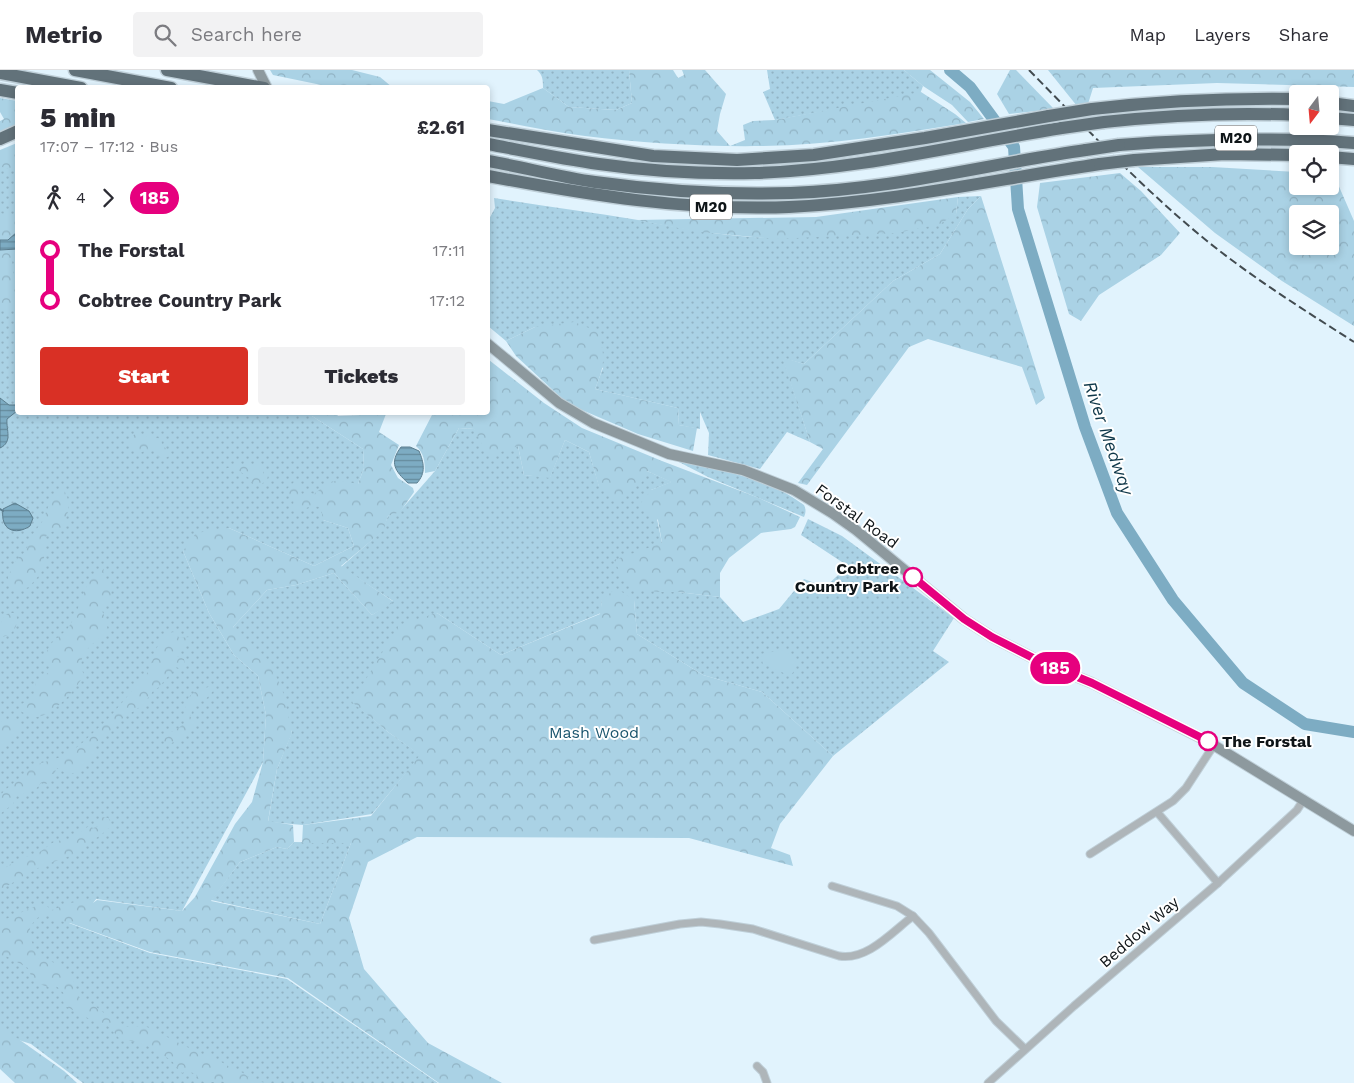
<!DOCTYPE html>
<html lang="en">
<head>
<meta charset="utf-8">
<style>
  body { margin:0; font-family:"Work Sans",sans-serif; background:#f2f2f3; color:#2b2b33; height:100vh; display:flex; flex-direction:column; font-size:19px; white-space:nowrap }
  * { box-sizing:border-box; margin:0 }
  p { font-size:16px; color:#7c7c81 }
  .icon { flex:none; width:28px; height:28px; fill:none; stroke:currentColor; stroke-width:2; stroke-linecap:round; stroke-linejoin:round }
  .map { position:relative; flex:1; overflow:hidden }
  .details { position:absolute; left:15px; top:15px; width:475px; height:330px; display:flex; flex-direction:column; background:#fff; border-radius:5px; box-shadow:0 2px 8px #0003 }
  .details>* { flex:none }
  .badge { padding:0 10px; border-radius:16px; font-size:18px; line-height:32px }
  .needle { width:32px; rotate:196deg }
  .tools { position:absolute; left:1289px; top:15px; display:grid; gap:10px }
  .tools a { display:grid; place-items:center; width:50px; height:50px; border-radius:5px; background:#fff; box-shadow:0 2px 8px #0003; font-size:25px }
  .map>.badge { position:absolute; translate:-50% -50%; box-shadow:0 0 0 2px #fff }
  .legs { display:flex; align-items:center; gap:8px; height:55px; padding:0 25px; font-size:16px }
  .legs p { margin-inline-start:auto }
  .headline { display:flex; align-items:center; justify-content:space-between; height:85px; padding:0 25px }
  h1 { font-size:28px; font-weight:800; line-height:38px }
  .action { display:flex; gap:10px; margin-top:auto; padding:10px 25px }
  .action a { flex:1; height:58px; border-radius:5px; background:#d93025; color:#fff; font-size:20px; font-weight:800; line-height:58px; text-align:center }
  .action a+a { background:#f2f2f3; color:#2b2b33 }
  ul { padding:0 25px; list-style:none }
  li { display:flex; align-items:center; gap:18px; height:50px; font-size:19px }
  li i { display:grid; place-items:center; width:8px; height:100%; margin:0 6px; background:currentColor }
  li i::after { content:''; width:12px; height:12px; margin:-6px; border:4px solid; border-radius:50%; background:#fff }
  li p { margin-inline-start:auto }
  li:first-child i { background:linear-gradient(#0000 50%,currentColor 0) }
  li:last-child i { background:linear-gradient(currentColor 50%,#0000 0) }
  header { display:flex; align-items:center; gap:30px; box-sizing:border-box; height:70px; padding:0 25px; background:#fff; border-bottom:1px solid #e1e1e2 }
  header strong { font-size:24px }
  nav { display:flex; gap:28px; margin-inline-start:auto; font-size:18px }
  .search { width:350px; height:45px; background:#f2f2f3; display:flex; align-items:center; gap:12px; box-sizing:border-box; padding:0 18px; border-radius:5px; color:#7c7c81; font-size:19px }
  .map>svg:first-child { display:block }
  .grass { fill:url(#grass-dots) }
  .forest { fill:url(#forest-crowns); fill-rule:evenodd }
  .park { fill:#aad2e5 }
  .water { fill:url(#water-rules); stroke:#5c7e8f }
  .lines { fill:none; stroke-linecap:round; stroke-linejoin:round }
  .stream { stroke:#5c7e8f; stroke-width:2 }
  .river { stroke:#7dacc3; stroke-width:12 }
  .street-casing { stroke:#bfcfd8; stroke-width:9 }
  .secondary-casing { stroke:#bfcfd8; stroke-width:12 }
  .highway-casing { stroke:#bfcfd8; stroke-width:15 }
  .street { stroke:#aeb5b9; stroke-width:7 }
  .secondary { stroke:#8d999e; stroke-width:10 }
  .highway { stroke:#62727a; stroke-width:12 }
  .rail { stroke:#424b50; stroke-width:2; stroke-dasharray:8 4; stroke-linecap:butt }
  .highway-bridge-casing { stroke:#bfcfd8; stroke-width:15; stroke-linecap:butt }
  .highway-bridge { stroke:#62727a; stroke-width:12 }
  .line-1-casing { stroke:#fff; stroke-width:11 }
  .line-1 { stroke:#e6007e; stroke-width:8 }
  .stop-1-dot { fill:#fff; stroke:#e6007e; stroke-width:2.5 }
  .labels { text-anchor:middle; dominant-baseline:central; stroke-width:4; stroke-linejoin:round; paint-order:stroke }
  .shield { fill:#fff; stroke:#565a5d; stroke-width:1 }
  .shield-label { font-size:15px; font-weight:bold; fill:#0e1417 }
  .street-label { font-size:16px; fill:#0e1417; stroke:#fff }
  .stop-label { font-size:16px; font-weight:bold; fill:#0e1417; stroke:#fff; text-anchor:end }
  .park-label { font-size:16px; fill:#1a556e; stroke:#fff }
  .water-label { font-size:18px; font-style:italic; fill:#0e3749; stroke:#fff }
</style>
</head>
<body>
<header>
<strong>Metrio</strong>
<div class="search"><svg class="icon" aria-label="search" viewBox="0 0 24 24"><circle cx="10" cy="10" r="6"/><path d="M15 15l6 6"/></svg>Search here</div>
<nav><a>Map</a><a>Layers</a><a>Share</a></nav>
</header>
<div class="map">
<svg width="1354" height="1013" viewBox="0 0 1354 1013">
  <defs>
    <pattern id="grass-dots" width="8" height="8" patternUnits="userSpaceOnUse" patternTransform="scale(1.25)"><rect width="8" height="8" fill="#aad2e5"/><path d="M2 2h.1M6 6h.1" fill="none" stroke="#91b3c4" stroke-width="1.8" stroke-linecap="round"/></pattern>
    <pattern id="forest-crowns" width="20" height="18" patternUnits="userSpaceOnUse" patternTransform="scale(1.25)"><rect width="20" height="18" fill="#aad2e5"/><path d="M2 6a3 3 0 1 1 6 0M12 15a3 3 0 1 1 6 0" fill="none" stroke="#91b3c4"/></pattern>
    <pattern id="water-rules" width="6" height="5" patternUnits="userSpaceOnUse" patternTransform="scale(1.25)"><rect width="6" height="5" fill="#7dacc3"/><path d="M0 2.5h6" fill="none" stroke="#658b9d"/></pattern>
  </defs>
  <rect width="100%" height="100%" fill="#e1f3fd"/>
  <g class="grass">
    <path d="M537 0H629L632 33 616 40 569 37 543 18C543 11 543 5 537 0Z"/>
    <polygon points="767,0 904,0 923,16 920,24 775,50 763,22 770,19"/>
    <polygon points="17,83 18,342 312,343 312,346 363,379 364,398 358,414 323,450 348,458 354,476 314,496 229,458 183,481 209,543 234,585 258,606 266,645 263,692 182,841 96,829 69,853 150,883 287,909 438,1013 83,1013 31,974 0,964 0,92"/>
    <path d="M981 126 968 139 940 184 893 211 804 294 783 288 810 372 787 362 760 399 708 385 709 363 700 342V359L679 355 678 338 595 319 603 298 535 257 506 271 488 256V151L495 138 494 128C542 136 590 142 638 150 691 160 746 171 800 167L956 144 958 127Z"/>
    <polygon points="459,358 474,359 518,376 524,405 550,407 565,370 589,382 599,416 647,401 672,412 651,420 662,473 658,522 678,522 720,527 743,552 779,539 804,509 825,517 848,496 801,465 808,449 842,466 954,548 933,581 949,592 833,686 762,622 703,605 637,564 634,530 602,530 601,543 501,585 437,543 353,632 388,662 421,685 372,744 303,755 268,752 277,699 292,662 233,557 267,520 296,515 334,503 372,545 393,531 341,497 382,461 388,446 400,441 435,401"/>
    <path d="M677 391C723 401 765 406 804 435 806 439 806 442 804 447L708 407Z"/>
    <polygon points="294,772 351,773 320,854 211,830 240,792 277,777 287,779"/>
  </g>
  <g class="forest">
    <polygon points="270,0 352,0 380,7 392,17 331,17 273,5"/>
    <path d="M629 0H673L678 8 684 5 682 0H705L726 24 720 44 717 61 730 76 745 70 743 55 753 51 775 50 921 22 955 44 966 53C899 64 831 75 763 76 706 77 641 73 585 66 552 62 520 55 488 49V31L504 34 543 18 569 37 616 40 632 33Z"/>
    <polygon points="904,0 930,0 970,32 984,49 968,52 952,35 923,16"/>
    <polygon points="1010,0 1016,0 1054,39 1009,44 997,24"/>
    <polygon points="1048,0 1354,0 1354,17 1217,13 1093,18 1088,34 1077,36"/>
    <polygon points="0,28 18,31 17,57 0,64 0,51 4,49 0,42"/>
    <polygon points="17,73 17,102 2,97 0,99 0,80"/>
    <path d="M1212 97 1297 102 1298 116H1330V104L1334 105 1354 151V256L1282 211 1215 163 1138 97ZM1298 144H1330V176H1298Z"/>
    <polygon points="1120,103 1141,121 1180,163 1161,185 1099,225 1081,251 1069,244 1037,137 1040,113"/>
    <polygon points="981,126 1045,328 1036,335 1022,297 928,269 909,277 807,415 798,413 823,379 810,372 782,287 804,294 893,211 940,184 968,139"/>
    <polygon points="958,127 956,144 940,154 897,163 776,169 700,162 636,150 816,147"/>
    <polygon points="0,143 17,147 17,188 12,190 17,235 14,241 0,238"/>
    <path d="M574 252 599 262C605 288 605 295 595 319L678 338 679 355 697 358 693 381 638 364 568 334 516 286 506 271 535 257Z"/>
    <path d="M489 290 544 333 582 358 662 391 759 428 800 447 795 457 791 459 761 463 729 488 720 503V527L678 522H658L636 519 622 506 614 490 662 473 658 450 640 434 651 420 671 412 647 401 642 412 617 431 599 417 589 382 565 370 550 408 524 405 518 376 488 386 474 359 459 358 435 401 425 403C425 392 424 383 416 376L433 343 488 342V292Z"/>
    <path d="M312 343H336L338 346 386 344 379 362 399 375 391 395 398 408 413 418 414 422 400 442 388 446 383 461 341 496 394 532 372 545 334 503 296 515 267 520 233 557 267 589 282 618 292 663 277 699 268 751 293 755 294 772 287 779 277 777 240 792 211 831 320 854 351 773H302L303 755 371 746 420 685 388 662 352 632 399 555 437 543 501 585 600 544 602 530 616 518 634 530 637 564 703 605 762 622 833 686 780 754 771 778 790 785 793 796 689 768 417 767 368 792 349 848 364 899 428 973 502 1013H439L288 908 150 882 70 853C59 852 52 845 41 845 22 860 30 869 40 887L37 891V894L44 889C63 895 75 903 76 923L82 930 96 937 123 957 145 956 199 983 215 988 226 995 243 1003 254 1011 268 1013H226L221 1011 205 1013 197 1007 196 1004 187 1001 182 1003 171 990 146 975 119 968 106 954H99L65 936 63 931 65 925 61 920 56 916 51 918C38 914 32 911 28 898L6 886 0 888V848L6 849 38 835 44 834 52 840C66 835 81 828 96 829L93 833 97 830 182 841 195 827 235 754 252 732 263 692 266 645 258 606 234 585 209 543 183 481 196 463 229 458 314 496 354 476 348 458 323 450 321 437 311 436 297 442 293 440 294 424 288 425 287 419 295 411 301 413 300 420 302 424 308 422 314 424 323 417 337 410 358 414 364 398 363 379 312 346Z"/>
    <polygon points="135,364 142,364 145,367 149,365 150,370 157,368 161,369 162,375 172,384 164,389 159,387 154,381 146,380 140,383 135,382 130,371 131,367"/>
    <polygon points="240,394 264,396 263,405 268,405 267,410 259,416 255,416 249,408 238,400 226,402 225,399"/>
    <path d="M64 420C72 435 68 442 63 457L56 461 49 462 44 470V495L41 503 29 517 18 521 9 516 8 507 12 498 17 489 25 482 33 464 42 452 51 430 58 421Z"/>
    <path d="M104 496C102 507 106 509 112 517L110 531 105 532 101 538 105 548 108 561C94 574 74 583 84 605 76 619 54 645 37 647 32 647 26 644 22 642L20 635 34 627 36 612 42 606 48 603 49 597 45 588C46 585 47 581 49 577 54 568 65 564 70 555 82 537 84 506 104 496Z"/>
    <path d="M9 543H15C21 553 13 566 1 567L0 566C0 556 0 547 9 543Z"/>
    <polygon points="173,562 177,563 178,568 190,567 192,569 191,573 182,576 177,586 184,589 185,596 181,599 176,597 159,617 153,621 143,635 123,648 112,660 91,676 97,682 93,688 91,687 76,702 66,706 64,702 57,698 54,704 52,703 50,711 46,714 41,713 35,720 26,721 21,727 17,726 13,734 0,744 0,726 4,721 35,695 61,687 79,676 109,648 149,601 156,579 165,565"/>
    <path d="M213 616V621L204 631 200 630 194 635 190 647 193 648 196 657 179 670 169 674 164 672 165 664 176 660 186 652C186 646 185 641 186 635 187 622 203 618 213 616Z"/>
    <polygon points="6,649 20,650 21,657 6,673 0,676 0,652"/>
    <path d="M102 747 108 748 111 751 110 757 102 764 72 785 40 797 0 820V801C9 796 23 784 34 786L55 771 69 770 89 756 93 758 97 757Z"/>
    <polygon points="0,959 17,968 64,1001 77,1013 15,1013 0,999"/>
  </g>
  <polygon class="park" points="783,580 788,582 789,585 796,586 795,600 790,606 775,599 772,600 767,594 763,595 761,584"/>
  <g class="water">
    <polygon points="17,162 17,179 0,180 0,170 8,170"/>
    <path d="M0 328 9 335H18L17 341 7 349C6 360 13 372 0 378Z"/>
    <path d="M401 377H410L419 381C424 393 426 403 417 413H408C395 401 389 393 401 377Z"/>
    <path d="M15 433 29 441 33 448 30 456C15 466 0 460 3 439Z"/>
  </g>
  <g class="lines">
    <polyline class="stream" points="0,439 3,441"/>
    <polyline class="river" points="950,0 970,17 1014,77 1018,139 1085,357 1117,443 1173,530 1243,613 1305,654 1354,662"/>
    <defs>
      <g id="street">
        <polyline points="1157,742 1218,813"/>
        <polyline points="1090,784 1173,731 1186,718 1214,675"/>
        <polyline points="832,816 897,836 913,846"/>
        <path d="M594 870 680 854 701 852 720 854 753 859 839 886C867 891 892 862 913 846L929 863 996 951 1025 979"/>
        <polyline points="757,996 763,1002 767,1013"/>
        <polyline points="988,1013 1074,936 1218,813 1297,740 1304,729"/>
      </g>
      <g id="secondary">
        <polyline points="258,0 267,18"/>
        <polyline points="488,274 559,333 593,353 669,384 743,400 794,420 832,443 856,460 964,549 992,567 1041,592 1092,613 1207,671 1354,761"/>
      </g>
      <g id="highway">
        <polyline points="75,0 171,18"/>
        <polyline points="167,0 264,18"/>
        <polyline points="0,3 81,18"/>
        <polyline points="0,20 18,23"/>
        <polyline points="1330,33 1354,36"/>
        <path d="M1092 39C1161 31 1229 28 1298 29"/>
        <polyline points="1330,48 1354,50"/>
        <path d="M1104 52C1169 45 1232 42 1298 45"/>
        <polyline points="488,60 653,86 737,90 814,85 925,68 1049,46"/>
        <polyline points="0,69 18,61"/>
        <path d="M488 74C525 81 562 89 599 94 648 101 706 104 755 103 858 100 960 74 1062 58"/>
        <path d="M1119 75C1198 69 1275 67 1354 73"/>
        <polyline points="1330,87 1354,89"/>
        <polyline points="1134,90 1225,84 1298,85"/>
        <path d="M488 91C523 97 559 107 595 112 660 121 726 125 791 123 891 120 988 94 1086 80"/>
        <path d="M488 106C589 125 685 141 789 137 894 132 997 109 1100 94"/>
      </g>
    </defs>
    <use href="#street" class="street-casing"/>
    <use href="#secondary" class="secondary-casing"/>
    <use href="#highway" class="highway-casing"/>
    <use href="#street" class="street"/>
    <use href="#secondary" class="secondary"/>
    <use href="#highway" class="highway"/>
    <path class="rail" d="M1029 0C1087 59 1143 119 1207 171 1253 208 1304 240 1354 272"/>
    <defs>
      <g id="highway-bridge">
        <polyline points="1049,46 1092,39"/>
        <polyline points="1062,58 1104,52"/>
        <polyline points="1086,80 1119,75"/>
        <polyline points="1100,94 1134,90"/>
      </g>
    </defs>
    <use href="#highway-bridge" class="highway-bridge-casing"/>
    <use href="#highway-bridge" class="highway-bridge"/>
  </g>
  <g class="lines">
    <defs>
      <polyline id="line-1" points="913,507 964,549 992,567 1041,592 1092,613 1208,671"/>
    </defs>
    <use href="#line-1" class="line-1-casing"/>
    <use href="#line-1" class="line-1"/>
  </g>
  <g class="stop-1-dot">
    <circle cx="913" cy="507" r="9"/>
    <circle cx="1208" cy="671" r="9"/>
  </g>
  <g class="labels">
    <g class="shield">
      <rect x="1215" y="55.5" width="42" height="25" rx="4"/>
      <rect x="690" y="124.5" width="42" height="25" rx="4"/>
    </g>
    <g class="shield-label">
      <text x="1236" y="68">M20</text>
      <text x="711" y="137">M20</text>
    </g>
    <g class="street-label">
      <text transform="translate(857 446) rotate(36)">Forstal Road</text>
      <text transform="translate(1139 862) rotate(-41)">Beddow Way</text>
    </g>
    <g class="stop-label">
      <text x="899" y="498">Cobtree<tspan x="899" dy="18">Country Park</tspan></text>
      <text x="1222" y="671" text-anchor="start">The Forstal</text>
    </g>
    <g class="park-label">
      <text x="594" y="662">Mash Wood</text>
    </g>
    <g class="water-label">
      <text transform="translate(1109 368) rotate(71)">River Medway</text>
    </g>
  </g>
</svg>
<div class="tools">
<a><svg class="needle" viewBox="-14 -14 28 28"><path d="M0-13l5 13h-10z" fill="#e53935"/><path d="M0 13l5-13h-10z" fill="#7c7c81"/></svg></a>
<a><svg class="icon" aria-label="locate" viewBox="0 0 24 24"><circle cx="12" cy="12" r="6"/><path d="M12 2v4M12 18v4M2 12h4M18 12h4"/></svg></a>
<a><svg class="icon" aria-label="layers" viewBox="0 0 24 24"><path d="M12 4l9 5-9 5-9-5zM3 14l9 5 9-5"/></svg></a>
</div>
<b class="badge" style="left:1055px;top:598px;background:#e6007e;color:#fff">185</b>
<section class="details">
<div class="headline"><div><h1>5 min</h1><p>17:07 – 17:12 · Bus</p></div><b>£2.61</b></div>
<div class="legs"><svg class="icon" aria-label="walk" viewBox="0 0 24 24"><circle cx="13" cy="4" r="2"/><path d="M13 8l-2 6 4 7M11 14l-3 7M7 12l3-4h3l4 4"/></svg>4<svg class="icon" aria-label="forward" viewBox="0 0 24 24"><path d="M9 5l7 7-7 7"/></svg><b class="badge" style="background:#e6007e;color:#fff">185</b></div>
<ul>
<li><i style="color:#e6007e"></i><b>The Forstal</b><p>17:11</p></li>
<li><i style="color:#e6007e"></i><b>Cobtree Country Park</b><p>17:12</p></li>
</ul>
<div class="action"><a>Start</a><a>Tickets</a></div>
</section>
</div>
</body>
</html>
